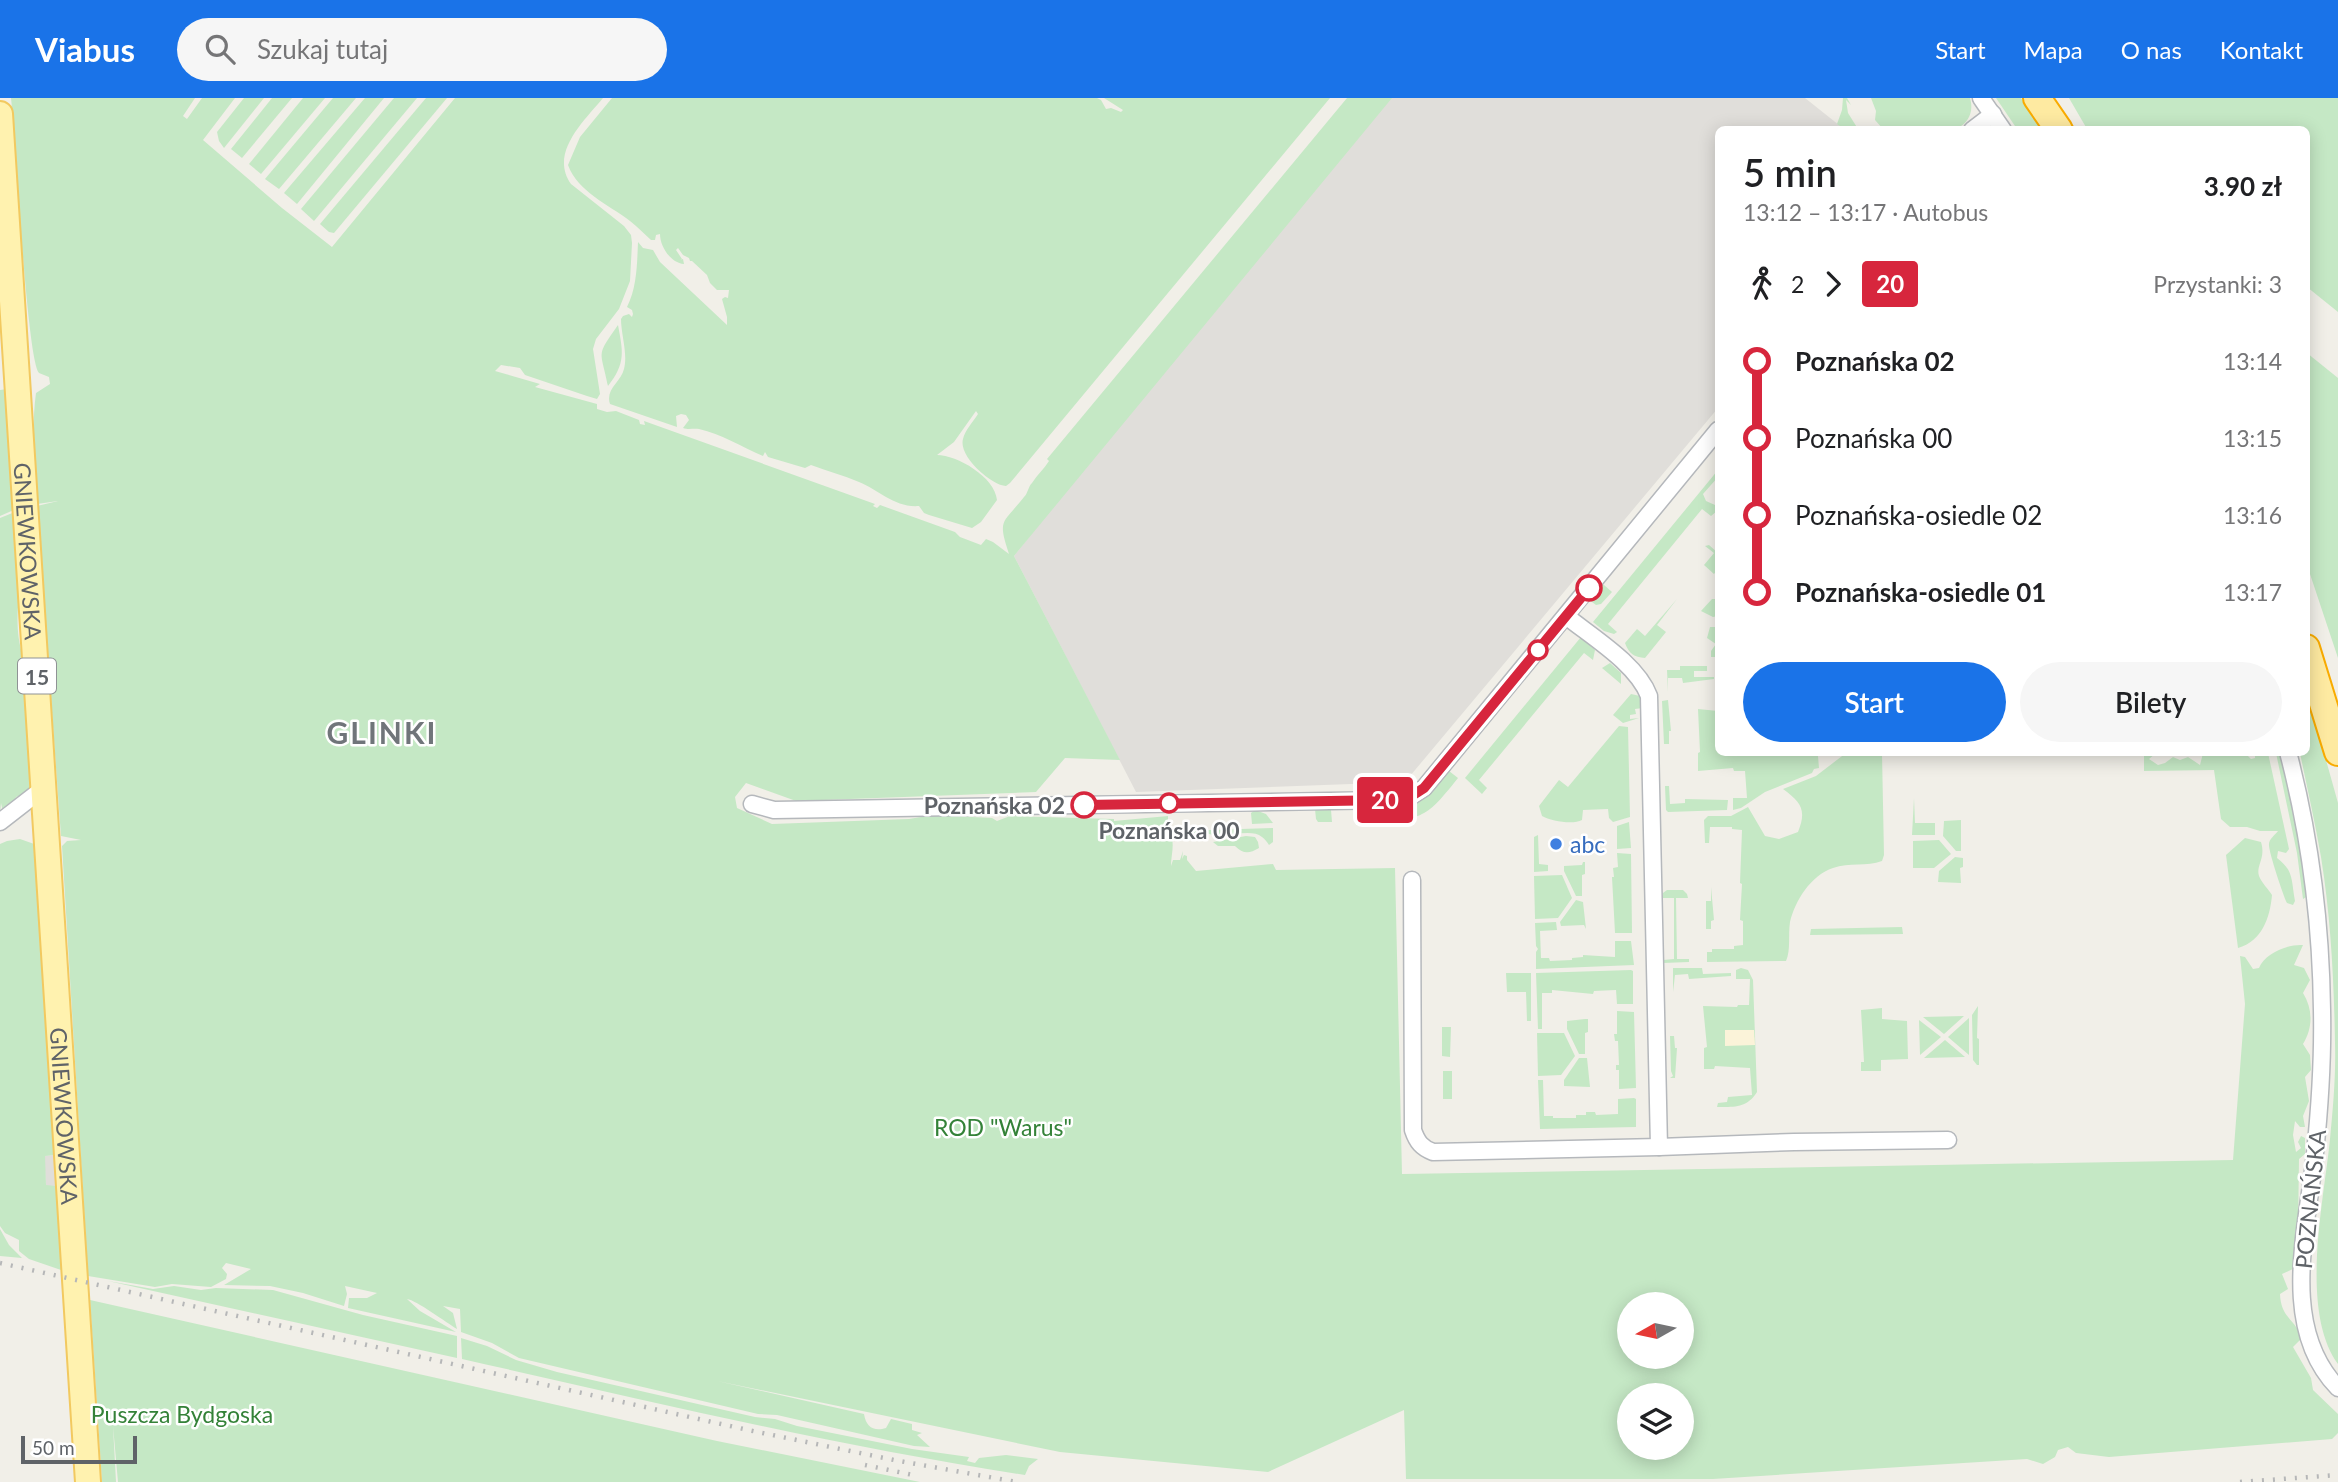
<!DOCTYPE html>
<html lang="pl">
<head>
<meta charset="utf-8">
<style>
  body { margin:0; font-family:Lato,sans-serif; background:#f6f6f6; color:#202124; height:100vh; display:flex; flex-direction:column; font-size:26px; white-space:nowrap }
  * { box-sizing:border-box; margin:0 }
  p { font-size:23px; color:#757577 }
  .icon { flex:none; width:38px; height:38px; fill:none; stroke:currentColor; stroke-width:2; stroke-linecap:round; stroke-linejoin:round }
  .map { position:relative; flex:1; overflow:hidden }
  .details { position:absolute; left:1715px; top:28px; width:595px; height:630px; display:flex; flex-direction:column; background:#fff; border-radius:10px; box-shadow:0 4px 18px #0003 }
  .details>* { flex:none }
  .badge { padding:0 14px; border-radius:5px; font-size:24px; line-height:46px }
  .needle { width:46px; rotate:261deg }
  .buttons { position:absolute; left:1617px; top:1194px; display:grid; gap:14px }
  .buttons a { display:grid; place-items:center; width:77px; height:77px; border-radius:50%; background:#fff; box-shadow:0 4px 18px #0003; font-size:35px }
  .scale { position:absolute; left:21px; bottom:18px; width:116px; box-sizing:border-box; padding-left:7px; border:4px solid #5f6368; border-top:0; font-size:19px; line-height:24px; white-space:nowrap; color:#5f6368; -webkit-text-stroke:5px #fff; paint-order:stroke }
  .map>.badge { position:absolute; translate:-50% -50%; box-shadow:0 0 0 4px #fff }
  .legs { display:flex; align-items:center; gap:10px; height:77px; padding:0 28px; font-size:23px }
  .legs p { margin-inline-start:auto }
  .headline { display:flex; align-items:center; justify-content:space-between; height:119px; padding:0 28px }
  h1 { font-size:38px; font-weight:600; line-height:52px }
  .cta { display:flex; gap:14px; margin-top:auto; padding:14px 28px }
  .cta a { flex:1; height:80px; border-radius:42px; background:#1a73e8; color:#fff; font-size:28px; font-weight:600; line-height:80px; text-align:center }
  .cta a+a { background:#f6f6f6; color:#202124 }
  ul { padding:0 28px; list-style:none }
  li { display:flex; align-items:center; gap:24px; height:77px; font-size:26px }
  li i { display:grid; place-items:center; width:10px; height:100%; margin:0 9px; background:currentColor }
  li i::after { content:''; width:18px; height:18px; margin:-9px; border:5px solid; border-radius:50%; background:#fff }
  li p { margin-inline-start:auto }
  li:first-child i { background:linear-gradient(#0000 50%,currentColor 0) }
  li:last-child i { background:linear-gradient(currentColor 50%,#0000 0) }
  header { display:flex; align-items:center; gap:42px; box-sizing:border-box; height:98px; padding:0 35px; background:#1a73e8; color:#fff }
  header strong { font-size:33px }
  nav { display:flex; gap:38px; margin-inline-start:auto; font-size:24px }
  .search { width:490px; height:63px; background:#f6f6f6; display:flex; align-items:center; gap:18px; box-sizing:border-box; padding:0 24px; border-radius:38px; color:#757577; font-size:26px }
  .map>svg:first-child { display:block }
  .industrial { fill:#e0deda }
  .green { fill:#c5e8c5; fill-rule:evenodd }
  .sand { fill:#fbf3d9 }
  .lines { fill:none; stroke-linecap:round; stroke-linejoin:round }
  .minor-casing { stroke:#b5b8bc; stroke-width:19 }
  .primary-casing { stroke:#f2c960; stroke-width:28 }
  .trunk-casing { stroke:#f9ab00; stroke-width:30 }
  .minor { stroke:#fff; stroke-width:16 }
  .primary { stroke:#fff2af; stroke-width:24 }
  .trunk { stroke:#feeaa1; stroke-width:26 }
  .rail { stroke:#b6b7b8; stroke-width:4.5; stroke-dasharray:2 9; stroke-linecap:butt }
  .line-1-casing { stroke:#fff; stroke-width:16 }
  .line-1 { stroke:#d7263d; stroke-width:10 }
  .stop-1-dot { fill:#fff; stroke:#d7263d; stroke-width:3.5 }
  .shop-dot { fill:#3f7fe0; stroke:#fff; stroke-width:2.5 }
  .labels { text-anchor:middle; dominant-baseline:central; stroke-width:5; stroke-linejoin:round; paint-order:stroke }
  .shield { fill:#fff; stroke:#8f9295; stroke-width:2 }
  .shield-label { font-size:21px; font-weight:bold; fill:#5f6368 }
  .street-label { font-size:23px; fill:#5f6368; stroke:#fff }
  .stop-label { font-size:23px; font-weight:bold; fill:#5f6368; stroke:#fff; text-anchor:end }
  .shop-label { font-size:23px; fill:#366cbe; stroke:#fff; text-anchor:start }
  .park-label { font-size:23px; fill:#348238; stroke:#fff }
  .district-label { font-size:30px; font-weight:bold; letter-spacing:2px; fill:#70757a; stroke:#fff }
</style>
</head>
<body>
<header>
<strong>Viabus</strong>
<div class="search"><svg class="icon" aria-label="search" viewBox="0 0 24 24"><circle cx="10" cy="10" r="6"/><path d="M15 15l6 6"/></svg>Szukaj tutaj</div>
<nav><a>Start</a><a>Mapa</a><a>O nas</a><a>Kontakt</a></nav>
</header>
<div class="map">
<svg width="2338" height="1384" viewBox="0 0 2338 1384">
  <rect width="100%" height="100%" fill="#f1efe8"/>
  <g class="industrial">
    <polygon points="1376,0 1805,0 1844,31 1718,32 1718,310 1405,684 1136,694 1014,458"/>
    <polygon points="55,1057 56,1088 46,1088 44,1058"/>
  </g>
  <g class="green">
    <path d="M11 0H195L183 18 187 21 202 0H235L203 42 282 110 332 149 455 0H603C584 23 549 55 571 86L624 128 631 137 632 145 630 183 619 211 596 241 593 251 600 296 597 301 587 298 525 277 520 270 501 267 495 273 540 286 535 289 597 306V311L607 314 616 313 639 322 640 326 645 327 644 323 875 406 873 408 877 410 880 407 955 434 960 439 981 447 986 441 993 444 1009 456C997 420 1003 426 1024 399 1028 395 1028 389 1032 385 1037 377 1044 371 1049 363L1047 361 1347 0H1392L1014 458 1120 662 1065 660 1036 694 796 703 746 685 735 699 737 710 772 726 909 721 933 717 992 720 997 723 1010 718 1114 721V723L1168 718V741H1172C1174 749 1171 759 1171 768L1173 762H1180L1183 753 1182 761 1184 757 1187 758V762L1196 773 1273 766 1276 772 1395 770 1402 1076 2233 1062 2245 906 2240 858 2245 859 2253 871 2259 870C2265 855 2288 846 2303 847L2294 867 2304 870 2310 882 2303 895C2313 911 2313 930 2303 946L2310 957 2311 972 2305 979 2309 1003 2303 1018 2305 1029H2300L2295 1023 2293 1037 2296 1054 2301 1050 2298 1044 2301 1038 2305 1040V1056L2299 1061 2298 1131 2293 1171 2282 1176 2288 1191 2280 1196C2281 1222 2297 1221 2301 1241L2293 1249 2311 1280 2313 1292 2338 1316V1335L2332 1341 2109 1359 2076 1355 2068 1349 2058 1352 2055 1359 2043 1366 2027 1361 1713 1381H1406L1404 1312 1268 1374 1060 1354 717 1283 864 1316C866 1329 874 1334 886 1330L891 1321 912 1326V1332L922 1335 917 1337 930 1349 914 1348 777 1317 758 1316 519 1260 492 1245 461 1234 460 1211 443 1208 453 1215 457 1231C447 1225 416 1202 407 1201L420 1213 456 1234 348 1210 349 1200H367L377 1195 345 1188 347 1196 344 1208 303 1195 270 1188 224 1187 251 1171 226 1165 222 1170 227 1176 226 1181 211 1189 172 1186 155 1189 88 1178 62 748 67 743 81 742 61 738 37 408 58 403 37 406C35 369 31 332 36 295L50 286 49 279 39 275C27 262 15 36 11 0ZM1629 1206H1682V1258H1629ZM1629 1297H1682V1349H1629Z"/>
    <polygon points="244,0 264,0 224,50 219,43 217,34"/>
    <polygon points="272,0 292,0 242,60 231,51"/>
    <polygon points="303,0 325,0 261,76 249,66"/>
    <polygon points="333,0 356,0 279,91 265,81"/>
    <polygon points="365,0 384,0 297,106 284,95"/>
    <polygon points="394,0 417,0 314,123 301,111"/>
    <polygon points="426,0 447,0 334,135 329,134 320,126"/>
    <path d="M612 0H1097L1101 2 1106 11 1111 10 1121 14 1123 12 1104 0H1330L1010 385 1006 388C991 387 958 358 963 341 965 332 973 324 978 316L976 313 954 344 937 357C957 357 995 379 997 402L981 424 972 430 929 417 924 415 919 408C895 410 879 392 859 384 843 377 827 373 811 367L805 370 768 359 765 354 763 358C742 349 721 336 699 331 693 330 689 332 683 330L689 322 686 317 681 316 676 318 677 329 610 306C605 291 621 284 624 271 628 256 621 236 621 221L623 218 629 216 632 219 633 216 632 212 627 209C637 189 637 167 638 144L643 150 653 152 660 164 727 227V219L722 201 725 199 728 200 729 192H717L710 185 707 177 692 163H690L689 160 683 157 678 150 676 152 682 161 680 162 683 161 684 166C671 165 660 149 660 136L656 137 655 142H651C644 136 638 129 630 123 608 106 578 94 568 67L580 39Z"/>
    <polygon points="1843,0 1847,0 1851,7 1846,2 1848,15 1858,31 1844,31 1837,26 1842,12"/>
    <path d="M1871 0H1970C1974 13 1969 26 1955 31 1947 35 1895 32 1883 31L1875 22 1876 13Z"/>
    <polygon points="1996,0 2021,0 2042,31 2017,31"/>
    <polygon points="2069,0 2338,0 2338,214 2307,189 2306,32 2087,31"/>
    <path d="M618 227C623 254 626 265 608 288 601 251 595 260 618 227Z"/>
    <polygon points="2307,255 2338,280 2338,560 2307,467"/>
    <polygon points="7,291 16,411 0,418 0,292"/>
    <polygon points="1718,372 1718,379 1703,396 1706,403 1715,407 1718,405 1718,412 1711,418 1702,411 1608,526 1617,534 1614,536 1604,533 1593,524"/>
    <path d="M15 414 19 498C17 518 16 536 23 559L32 688 29 694 16 699 14 704 3 714 1 705 0 716V420Z"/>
    <polygon points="1709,447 1718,455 1718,471 1714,476 1704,467 1714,455 1705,448"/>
    <polygon points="1600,487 1604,487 1612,494 1601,506 1596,507 1588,501"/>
    <path d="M1677 501 1657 527 1666 534 1645 560C1634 559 1629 556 1625 545L1637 531 1645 538Z"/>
    <polygon points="1712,501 1718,501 1718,518 1713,519 1701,513"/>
    <polygon points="1710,529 1718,529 1718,559 1711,559 1711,553 1716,546 1707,540"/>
    <polygon points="1581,539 1595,552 1593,562 1584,555 1479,682 1487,690 1482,696 1465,680"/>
    <polygon points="1610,565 1621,575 1621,586 1602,570"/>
    <polygon points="1680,568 1707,568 1707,573 1694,573 1694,579 1714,579 1714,581 1683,585 1682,580 1668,580 1668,594 1667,572 1680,572"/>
    <path d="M2307 594 2338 705V1266C2299 1212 2324 1103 2330 1041 2333 1010 2336 977 2335 945 2334 883 2331 821 2321 759 2315 724 2307 689 2300 655L2306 654Z"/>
    <polygon points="1631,596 1640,598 1643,610 1635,611 1636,616 1630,617 1630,621 1639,620 1623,625 1613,617"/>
    <polygon points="1668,602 1671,633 1669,633 1669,646 1664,646 1662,603"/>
    <polygon points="1698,611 1718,613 1718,654 1823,655 1818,658 1819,670 1814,671 1812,675 1765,694 1741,710 1733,712 1733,700 1747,700 1745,673 1734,673 1733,670 1698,673 1698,655 1700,654"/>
    <path d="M1619 628 1628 629 1630 719 1613 724 1609 720 1608 711 1583 712 1582 722C1573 727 1551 723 1542 718L1539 708 1559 682 1568 689Z"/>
    <path d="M1846 655H1882L1884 757 1882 763C1867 769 1849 764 1833 770 1811 777 1795 803 1790 824 1788 837 1791 852 1786 863L1707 864V854H1712V851H1734V848L1743 847V823L1740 822 1742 786 1740 785 1742 732 1732 731V729H1710L1709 745H1705L1704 722 1708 718H1731L1748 709 1765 738 1779 741 1798 734C1807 712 1801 704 1783 691L1816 678Z"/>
    <path d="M2144 655H2156L2149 661 2158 667 2165 665 2173 659 2180 662 2188 659 2200 667 2203 655H2245L2251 661 2255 660V655H2268L2289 751 2286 755 2278 753 2277 760C2294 773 2291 781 2295 803L2293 807 2287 805C2283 797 2268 752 2269 746 2269 741 2275 737 2278 733H2260L2247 729H2230L2221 721 2214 672 2144 673Z"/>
    <path d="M2276 655H2280C2293 702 2301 749 2308 798L2303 801 2297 755Z"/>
    <path d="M1449 673 1458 680C1429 716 1424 723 1376 723L1378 712 1414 705 1427 697Z"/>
    <polygon points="1665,688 1669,688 1670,706 1685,705 1685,701 1728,702 1727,712 1668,714 1666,712"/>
    <polygon points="1914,700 1915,725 1935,725 1935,737 1912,737"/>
    <polygon points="1315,711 1331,712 1332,724 1318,724 1316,721"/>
    <polygon points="1255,712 1266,716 1273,725 1252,726 1251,715"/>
    <polygon points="1961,722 1961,753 1956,753 1943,738 1944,723"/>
    <polygon points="1629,724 1631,750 1617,751 1617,728"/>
    <path d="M1273 730V744L1269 747C1267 744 1265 741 1262 739 1250 729 1223 742 1206 735 1198 739 1185 739 1179 733Z"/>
    <polygon points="1538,737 1539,766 1548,767 1548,773 1534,774 1534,739"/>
    <path d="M1246 738 1255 739 1258 744 1259 750C1249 756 1243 756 1235 748H1218L1213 744Z"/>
    <path d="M2245 740 2261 744C2266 761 2256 766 2259 778 2261 784 2269 792 2272 797 2270 820 2262 843 2238 850L2226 757Z"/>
    <polygon points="20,741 37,747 55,1057 45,1058 46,1087 56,1088 60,1127 58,1129 61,1132 61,1172 29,1161 19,1153 19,1142 5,1135 0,1128 0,746 7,743"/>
    <polygon points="1939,742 1951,756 1934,770 1913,770 1913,743"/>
    <polygon points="1617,755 1631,756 1632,835 1615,835 1612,779 1614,779 1613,770 1618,769"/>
    <polygon points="1955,759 1963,760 1963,769 1960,770 1961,785 1938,784 1939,773"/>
    <polygon points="1583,764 1585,764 1585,776 1582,777 1582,798 1576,798 1564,773 1564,768 1582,767"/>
    <polygon points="1562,777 1572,800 1558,820 1535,821 1534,778"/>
    <polygon points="1711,789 1714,822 1711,823 1711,831 1706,831 1706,803 1711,803"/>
    <polygon points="1667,792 1683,792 1687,796 1688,800 1676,800 1677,861 1689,861 1689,864 1663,865 1663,862 1674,861 1674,800 1662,800 1663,795"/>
    <polygon points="1576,802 1583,804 1586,831 1584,827 1561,828 1560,824"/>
    <polygon points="1556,824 1557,832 1540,833 1541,860 1549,860 1550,863 1572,862 1572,860 1583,859 1583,857 1615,859 1615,843 1631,843 1634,867 1536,871 1536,854 1538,851 1536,848 1535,825"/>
    <polygon points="1902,829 1903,836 1810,837 1811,831"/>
    <polygon points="1673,870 1702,870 1703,876 1731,875 1731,878 1689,881 1688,876 1675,877 1673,894"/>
    <path d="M1741 870 1748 872 1753 882 1757 994C1747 1010 1735 1009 1717 1009L1718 1005 1727 1004 1728 999 1752 997 1750 970 1715 968 1714 971H1704V950L1707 949 1703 908 1737 909 1738 907H1749L1750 881H1736V872Z"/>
    <polygon points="1631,872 1633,873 1633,906 1617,906 1616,892 1594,893 1593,896 1552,892 1552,895 1542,895 1542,931 1538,931 1536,875"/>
    <polygon points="1506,875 1531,875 1531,923 1527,923 1526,894 1507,894"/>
    <polygon points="1978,908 1977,940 1979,941 1979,967 1977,967 1973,962 1972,917"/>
    <polygon points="1882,910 1882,921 1907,923 1908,961 1881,962 1881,973 1861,973 1861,964 1864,964 1861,912"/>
    <polygon points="1617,913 1634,914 1636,990 1619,991 1619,972 1616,972 1616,967 1619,967 1618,943 1615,943 1614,936 1617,936"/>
    <polygon points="1964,918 1944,936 1923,919"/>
    <polygon points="1969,920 1969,957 1948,939"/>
    <polygon points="1585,921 1588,921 1588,934 1585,935 1585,956 1579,956 1567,931 1567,923"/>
    <polygon points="1919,922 1941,939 1920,957"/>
    <polygon points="1442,929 1451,929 1450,959 1442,958"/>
    <polygon points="1537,935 1564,935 1575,958 1561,977 1538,978"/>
    <polygon points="1670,938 1674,938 1675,950 1677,950 1675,980 1670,980 1673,978 1671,973"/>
    <polygon points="1945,942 1965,959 1924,960"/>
    <polygon points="1579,960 1587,960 1590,989 1564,988 1564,982"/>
    <rect x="1443" y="973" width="9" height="28"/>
    <polygon points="1538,982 1543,982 1544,1018 1553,1018 1553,1020 1576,1020 1576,1017 1586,1017 1586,1014 1595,1014 1596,1017 1618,1016 1618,1001 1634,1000 1636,1001 1636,1029 1540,1031"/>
    <polygon points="0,1131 9,1147 22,1160 0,1158"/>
    <polygon points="108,1183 153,1191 174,1188 201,1192 216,1190 273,1192 363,1217 457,1238 457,1260"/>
    <polygon points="90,1202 717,1343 920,1384 118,1384 113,1328 116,1384 102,1384"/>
    <path d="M461 1240 487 1248 516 1262 557 1274 755 1319 775 1321 797 1328 912 1351 969 1359 967 1363 975 1365 979 1360 1006 1357 1038 1361 1029 1368 1025 1377C835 1348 649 1303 462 1261Z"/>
  </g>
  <polygon class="sand" points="1725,932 1754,932 1755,947 1725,948"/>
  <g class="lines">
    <defs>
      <g id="minor">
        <polyline points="1981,0 2003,32"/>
        <polyline points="1972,32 1993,16"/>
        <path d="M1566 518C1592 539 1637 566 1649 598L1659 1049 1794 1044 1948 1042"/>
        <path d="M2288 654C2310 738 2321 825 2322 912 2323 960 2320 1007 2315 1055 2308 1129 2278 1228 2338 1290"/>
        <polyline points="752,706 774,712 1390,702 1410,699 1424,690 1718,332"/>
        <polyline points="0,724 45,689"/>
        <path d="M1412 782 1413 1032C1417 1044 1422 1050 1433 1054L1659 1049"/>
      </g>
      <g id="primary">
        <path id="s1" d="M0 16 88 1384"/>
      </g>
      <g id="trunk">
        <polyline points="2037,0 2059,32"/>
        <polyline points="2306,550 2338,654"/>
      </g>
    </defs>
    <use href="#minor" class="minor-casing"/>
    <use href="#primary" class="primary-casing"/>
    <use href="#trunk" class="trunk-casing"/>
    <use href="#minor" class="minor"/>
    <use href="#primary" class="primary"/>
    <use href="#trunk" class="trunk"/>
    <g class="rail">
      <polyline points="0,1165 748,1332 894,1362 1017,1384"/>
      <polyline points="865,1367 913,1377"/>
      <polyline points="2240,1384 2338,1377"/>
    </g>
  </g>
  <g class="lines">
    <defs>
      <polyline id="line-1" points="1084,707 1390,702 1410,699 1424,690 1589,490"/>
    </defs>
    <use href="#line-1" class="line-1-casing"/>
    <use href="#line-1" class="line-1"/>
  </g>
  <g class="stop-1-dot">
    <circle cx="1589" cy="490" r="12"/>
    <circle cx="1538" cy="552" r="9"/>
    <circle cx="1169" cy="705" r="9"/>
    <circle cx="1084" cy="707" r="12"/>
  </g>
  <circle class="shop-dot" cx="1556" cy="746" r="7"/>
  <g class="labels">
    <rect class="shield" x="18" y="560.5" width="38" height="35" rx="5"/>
    <g class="shield-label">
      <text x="37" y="578">15</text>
    </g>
    <g class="street-label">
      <text stroke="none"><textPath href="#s1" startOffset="438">GNIEWKOWSKA</textPath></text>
      <text stroke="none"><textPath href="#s1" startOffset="1004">GNIEWKOWSKA</textPath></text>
      <text transform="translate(2310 1101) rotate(-84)">POZNAŃSKA</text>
    </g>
    <g class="stop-label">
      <text x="1065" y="707">Poznańska 02</text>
      <text x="1169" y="732" text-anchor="middle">Poznańska 00</text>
    </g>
    <g class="shop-label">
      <text x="1570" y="746">abc</text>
    </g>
    <g class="park-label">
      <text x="1003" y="1029">ROD "Warus"</text>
      <text x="182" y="1316">Puszcza Bydgoska</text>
    </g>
    <g class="district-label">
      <text x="382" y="634">GLINKI</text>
    </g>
  </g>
</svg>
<div class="buttons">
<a><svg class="needle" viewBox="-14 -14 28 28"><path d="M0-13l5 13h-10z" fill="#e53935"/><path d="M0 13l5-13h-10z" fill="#757577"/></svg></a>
<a><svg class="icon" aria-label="layers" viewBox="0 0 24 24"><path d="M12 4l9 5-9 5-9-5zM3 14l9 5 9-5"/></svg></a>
</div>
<div class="scale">50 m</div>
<b class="badge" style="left:1385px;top:702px;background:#d7263d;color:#fff">20</b>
<section class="details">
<div class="headline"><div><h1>5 min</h1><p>13:12 – 13:17 · Autobus</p></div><b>3.90 zł</b></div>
<div class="legs"><svg class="icon" aria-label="walk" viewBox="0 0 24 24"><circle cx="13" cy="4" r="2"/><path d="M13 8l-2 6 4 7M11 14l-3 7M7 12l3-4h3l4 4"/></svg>2<svg class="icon" aria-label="forward" viewBox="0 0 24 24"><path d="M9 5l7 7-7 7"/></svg><b class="badge" style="background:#d7263d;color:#fff">20</b><p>Przystanki: 3</p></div>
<ul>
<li><i style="color:#d7263d"></i><b>Poznańska 02</b><p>13:14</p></li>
<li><i style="color:#d7263d"></i><span>Poznańska 00</span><p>13:15</p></li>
<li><i style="color:#d7263d"></i><span>Poznańska-osiedle 02</span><p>13:16</p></li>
<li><i style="color:#d7263d"></i><b>Poznańska-osiedle 01</b><p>13:17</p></li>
</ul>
<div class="cta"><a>Start</a><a>Bilety</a></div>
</section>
</div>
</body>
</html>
